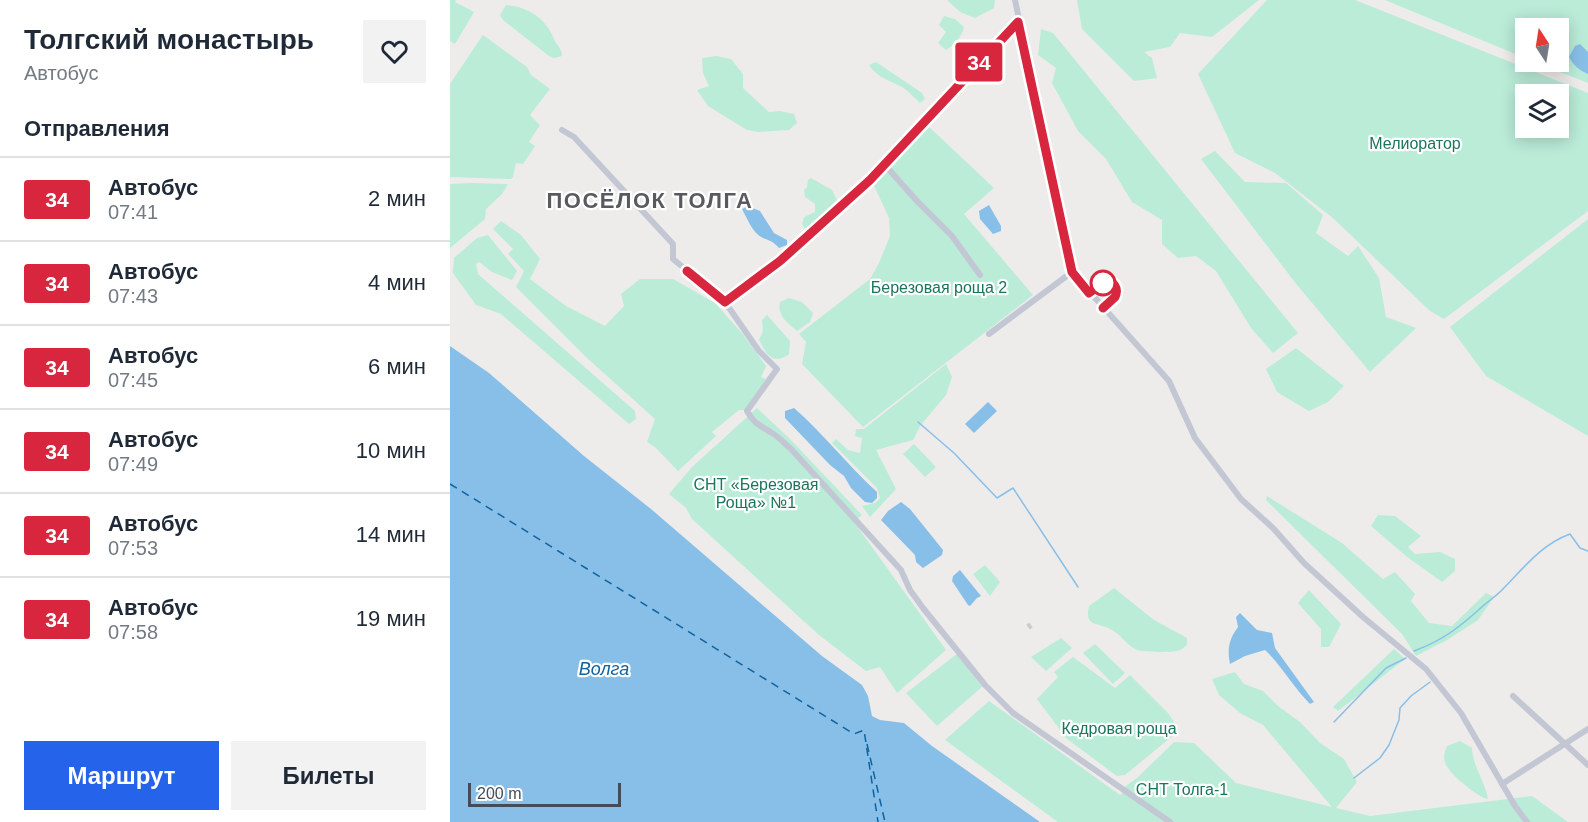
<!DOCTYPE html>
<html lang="ru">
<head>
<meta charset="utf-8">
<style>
  body { margin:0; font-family:Arial,sans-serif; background:#f2f2f3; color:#1f2937; height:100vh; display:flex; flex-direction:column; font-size:22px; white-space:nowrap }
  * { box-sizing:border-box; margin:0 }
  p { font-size:20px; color:#747a83 }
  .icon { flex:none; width:33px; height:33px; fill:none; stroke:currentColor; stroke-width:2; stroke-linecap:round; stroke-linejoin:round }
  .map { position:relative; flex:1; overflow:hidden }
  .panel { display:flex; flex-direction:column; background:#fff; width:450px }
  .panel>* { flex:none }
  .badge { padding:0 12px; border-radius:4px; font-size:21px; line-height:39px }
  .needle { width:39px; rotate:348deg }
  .controls { position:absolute; left:1065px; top:18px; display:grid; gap:12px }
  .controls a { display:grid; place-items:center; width:54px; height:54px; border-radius:0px; background:#fff; box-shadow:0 3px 15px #0003; font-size:30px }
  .scale { position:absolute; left:18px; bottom:15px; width:153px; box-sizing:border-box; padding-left:6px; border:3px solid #454b58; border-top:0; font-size:16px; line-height:21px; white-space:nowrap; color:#454b58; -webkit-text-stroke:4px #fff; paint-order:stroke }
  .map>.badge { position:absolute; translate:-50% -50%; box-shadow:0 0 0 3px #fff }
  h2 { padding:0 24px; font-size:22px; line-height:54px }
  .round { display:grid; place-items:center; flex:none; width:63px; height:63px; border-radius:0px; background:#f2f2f3 }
  .headline { display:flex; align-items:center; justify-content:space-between; height:102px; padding:0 24px }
  h1 { font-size:28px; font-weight:800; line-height:45px }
  .button { display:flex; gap:12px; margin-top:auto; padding:12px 24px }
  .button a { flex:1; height:69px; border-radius:0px; background:#2563eb; color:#fff; font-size:24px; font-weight:800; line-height:69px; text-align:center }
  .button a+a { background:#f2f2f3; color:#1f2937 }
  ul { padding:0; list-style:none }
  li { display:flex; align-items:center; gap:18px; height:84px; padding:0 24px; border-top:2px solid #e0e1e3 }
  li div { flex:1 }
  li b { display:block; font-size:22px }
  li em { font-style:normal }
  li .badge { min-width:66px; font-weight:700; text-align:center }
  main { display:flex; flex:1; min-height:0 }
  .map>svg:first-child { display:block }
  .green { fill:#baecd8; fill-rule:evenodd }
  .water { fill:#88bfe8 }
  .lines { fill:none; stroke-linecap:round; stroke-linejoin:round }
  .stream { stroke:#88bfe8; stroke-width:1.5 }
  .ferry { stroke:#10639f; stroke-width:1.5; stroke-dasharray:8 6; stroke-linecap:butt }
  .minor-tunnel { stroke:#ccccce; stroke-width:6; stroke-dasharray:6 3; stroke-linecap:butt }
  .minor { stroke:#c2c7d3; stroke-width:6 }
  .line-casing { stroke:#fff; stroke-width:14 }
  .line { stroke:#d7263d; stroke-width:9 }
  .stop-dot { fill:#fff; stroke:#d7263d; stroke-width:3 }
  .labels { text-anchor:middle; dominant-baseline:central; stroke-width:4.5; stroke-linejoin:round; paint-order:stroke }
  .park-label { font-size:16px; fill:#19765b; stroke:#fff }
  .water-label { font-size:18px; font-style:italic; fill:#10639f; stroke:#fff }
  .district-label { font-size:22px; font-weight:bold; letter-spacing:1.5px; fill:#595a60; stroke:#fff }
</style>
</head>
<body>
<main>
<section class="panel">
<div class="headline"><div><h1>Толгский монастырь</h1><p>Автобус</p></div><a class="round"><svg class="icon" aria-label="heart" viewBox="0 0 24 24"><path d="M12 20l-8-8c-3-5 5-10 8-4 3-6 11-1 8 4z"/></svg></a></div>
<h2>Отправления</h2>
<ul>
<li><span class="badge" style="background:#d7263d;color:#fff">34</span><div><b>Автобус</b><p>07:41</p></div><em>2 мин</em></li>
<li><span class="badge" style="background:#d7263d;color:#fff">34</span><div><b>Автобус</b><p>07:43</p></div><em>4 мин</em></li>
<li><span class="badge" style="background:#d7263d;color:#fff">34</span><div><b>Автобус</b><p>07:45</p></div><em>6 мин</em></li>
<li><span class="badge" style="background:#d7263d;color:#fff">34</span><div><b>Автобус</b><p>07:49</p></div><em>10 мин</em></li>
<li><span class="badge" style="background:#d7263d;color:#fff">34</span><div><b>Автобус</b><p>07:53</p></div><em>14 мин</em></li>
<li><span class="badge" style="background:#d7263d;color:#fff">34</span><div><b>Автобус</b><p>07:58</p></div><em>19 мин</em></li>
</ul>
<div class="button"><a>Маршрут</a><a>Билеты</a></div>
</section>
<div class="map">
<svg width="1138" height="822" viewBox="0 0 1138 822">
  <rect width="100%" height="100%" fill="#eeeceb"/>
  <g class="green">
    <polygon points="0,0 6,0 5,2 24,12 5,44 0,41"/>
    <polygon points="497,0 545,0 544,8 525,18 510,12"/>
    <polygon points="627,0 809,0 762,37 730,33 720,47 694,52 702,58 707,78 684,81 632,29"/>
    <path d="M817 0H905L1138 93V211L994 319 980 311 883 218 825 173 785 153 748 74ZM1076 94H1108V128H1076Z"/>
    <polygon points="935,0 1138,0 1138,83 1084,62 1108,62 1108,28 1076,28 1075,58"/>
    <path d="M56 5C77 6 97 19 104 39 107 46 112 48 112 56L104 58 99 56 53 20 50 15Z"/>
    <path d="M494 16 505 19 514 27C511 38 505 44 496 50L488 43 496 32 489 25Z"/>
    <polygon points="591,29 603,33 848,333 823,353 801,328 766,271 746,256 728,258 712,244 712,220 682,202 656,159 628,131 602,83 606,68 588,55"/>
    <polygon points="33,35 77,67 81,75 100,89 80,115 90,125 79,142 85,146 73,164 66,163 63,177 61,179 0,177 0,84"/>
    <polygon points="266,56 281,59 293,74 293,88 319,112 330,111 344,114 347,123 339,130 308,132 297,130 258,106 247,90 259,86 253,73 252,58"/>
    <path d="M426 62 472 93 475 99 470 103C465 98 460 93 455 89 443 81 428 79 419 65Z"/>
    <polygon points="476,124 544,188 514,214 583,295 413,427 352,364 356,342 349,334 420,279 429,263 440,236 439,218 422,181"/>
    <polygon points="765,151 795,182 836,183 873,215 866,233 898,256 908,246 929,278 936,317 966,328 920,372 847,285 751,159"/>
    <path d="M361 178 382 190 387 200C379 213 368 221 355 229L352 224 354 217 365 212V204L355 197 354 190 357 187 358 180Z"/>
    <polygon points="20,183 58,184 52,194 36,209 35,219 0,248 0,184"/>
    <polygon points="1138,219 1138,436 1036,376 1000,327"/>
    <polygon points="51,221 71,235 90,259 80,279 116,306 155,326 174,306 171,294 190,279 223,279 265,303 292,333 316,366 311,377 316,379 296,410 289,410 262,432 266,436 228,471 205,447 197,442 205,419 137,358 66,287 74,271 58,254 63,249 43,229"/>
    <polygon points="38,235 67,271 62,280 42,272 29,262 26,264 28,274 185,411 186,419 179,424 51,314 26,305 3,273 4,258 27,238"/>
    <path d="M339 298 352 302 363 313 360 322 347 331C337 322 327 316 330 302Z"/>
    <path d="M317 315 340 341 339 354C323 366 316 354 309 340L313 331 312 320Z"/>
    <polygon points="846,348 894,386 878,402 859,411 827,392 816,369"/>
    <polygon points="496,364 502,377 496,395 470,426 463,440 426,450 446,489 420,517 412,506 425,503 430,498 427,488 382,443 386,439 398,450 410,453 412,438 405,436 406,429 414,429"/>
    <polygon points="307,408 340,439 412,515 404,522 496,650 447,693 430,667 416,671 369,635 242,519 236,508 219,494 242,467"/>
    <polygon points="464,444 486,467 475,477 453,454"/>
    <polygon points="817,496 892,543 933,579 945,572 965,594 961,601 979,623 1002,626 1036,593 1044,597 1028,620 997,640 966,656 952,634 816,500"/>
    <polygon points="928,515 945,516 971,536 958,547 965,554 990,552 1005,559 1005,571 992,582 956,556 921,526"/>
    <polygon points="535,565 550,582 540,596 523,574"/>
    <path d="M664 588 704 620 737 638V645C735 646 732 650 730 650 724 653 692 652 687 650 677 646 670 633 660 629 647 622 634 627 639 606Z"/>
    <polygon points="859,590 891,624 879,647 871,647 871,629 848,603"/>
    <polygon points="611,638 622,648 596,671 581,657"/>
    <polygon points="645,644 675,673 663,684 633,653"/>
    <polygon points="944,649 955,659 888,711 883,707"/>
    <polygon points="507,654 532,687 487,726 456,693"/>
    <polygon points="623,657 665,688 680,675 718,713 728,728 725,734 675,775 667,776 617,739 587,699 608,677 604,672"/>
    <polygon points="785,672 794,684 813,691 828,706 850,722 870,743 894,759 907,782 886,808 920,816 1082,796 1118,822 608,822 495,740 539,701 670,795 676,790 673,788 687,778 724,742 744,743 786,783 882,807 813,725 790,713 769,695 762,679"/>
    <path d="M1010 741 1022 748C1023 767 1035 781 1038 799 1027 797 1001 775 996 765 993 758 994 753 997 746Z"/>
  </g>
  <g class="water">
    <path d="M1130 44 1138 52V74C1129 70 1124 66 1119 57L1125 46Z"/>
    <polygon points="539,205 551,226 551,231 543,234 530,219 529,211"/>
    <path d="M298 206 310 211 324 233 337 240V245L329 248C323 241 320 241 313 238 303 234 297 218 292 209Z"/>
    <polygon points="0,346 39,373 134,456 201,509 372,656 412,685 418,696 422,716 430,720 454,723 482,746 590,822 0,822"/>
    <polygon points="538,402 547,411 524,433 515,424"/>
    <path d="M344 408C374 434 398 466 427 492V498L422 503 415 502 401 488 394 476 380 465 335 418V411Z"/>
    <polygon points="451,502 460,509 493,550 492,555 473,568 466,562 465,555 431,520 438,511"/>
    <polygon points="510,570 531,596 527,598 520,606 518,605 502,581 503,576"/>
    <path d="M790 613 807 630 822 633 825 648 864 702 860 704C843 687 832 666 815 650L795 656 780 664C777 649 779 639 788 627L786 617Z"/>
  </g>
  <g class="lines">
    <g class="stream">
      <polyline points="468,422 504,453 547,498 563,488 628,587"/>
      <path d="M964 651C994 640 1011 626 1034 605 1040 600 1046 596 1052 590 1073 569 1090 545 1120 534L1130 548 1138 551"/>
      <polyline points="884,722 936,668 956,658"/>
      <polyline points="904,778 930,758 939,745 949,720 950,708 961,696 980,682"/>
    </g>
    <g class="ferry">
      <polyline points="0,484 404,734 414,730 428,822"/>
      <polyline points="417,744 435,822"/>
    </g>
    <polyline class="minor-tunnel" points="578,627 581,625"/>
    <g class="minor">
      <polyline points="565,0 622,272 719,381 745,438 791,499 823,528 854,563 913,617 976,669 1011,713 1065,806 1077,822"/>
      <path d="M112 130 124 137 223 244V259L275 302 309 351 327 369 297 411C305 425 310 425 322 433 329 437 335 444 341 449L451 570 460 590 473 608 535 685 563 713 720 822"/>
      <polyline points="434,164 467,201 502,236 530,275"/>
      <polyline points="275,302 330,261 420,180 469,125 568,22"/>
      <polyline points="539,334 622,272"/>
      <polyline points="1063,696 1138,765"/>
      <polyline points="1052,784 1138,729"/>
    </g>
  </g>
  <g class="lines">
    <defs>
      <path id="line" d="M237 271 275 302 330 261 420 180 568 22 622 272 639 293 651 284 660 281C666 285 668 290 665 297L653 308"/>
    </defs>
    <use href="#line" class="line-casing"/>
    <use href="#line" class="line"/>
  </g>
  <circle class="stop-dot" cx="653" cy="283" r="12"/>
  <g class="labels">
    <g class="park-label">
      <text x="965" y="143">Мелиоратор</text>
      <text x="489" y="287">Березовая роща 2</text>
      <text x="306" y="484">СНТ «Березовая<tspan x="306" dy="18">Роща» №1</tspan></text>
      <text x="669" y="728">Кедровая роща</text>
      <text x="732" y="789">СНТ Толга-1</text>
    </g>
    <g class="water-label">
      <text x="154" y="669">Волга</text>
    </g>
    <g class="district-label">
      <text x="200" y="200">ПОСЁЛОК ТОЛГА</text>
    </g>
  </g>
</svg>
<div class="controls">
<a><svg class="needle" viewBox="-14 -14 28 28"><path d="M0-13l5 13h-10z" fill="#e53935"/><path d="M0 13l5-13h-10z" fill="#747a83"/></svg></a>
<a><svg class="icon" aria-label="layers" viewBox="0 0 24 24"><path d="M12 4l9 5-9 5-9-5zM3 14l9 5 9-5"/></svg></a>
</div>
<div class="scale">200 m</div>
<b class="badge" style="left:529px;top:62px;background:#d7263d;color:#fff">34</b>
</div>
</main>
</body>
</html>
